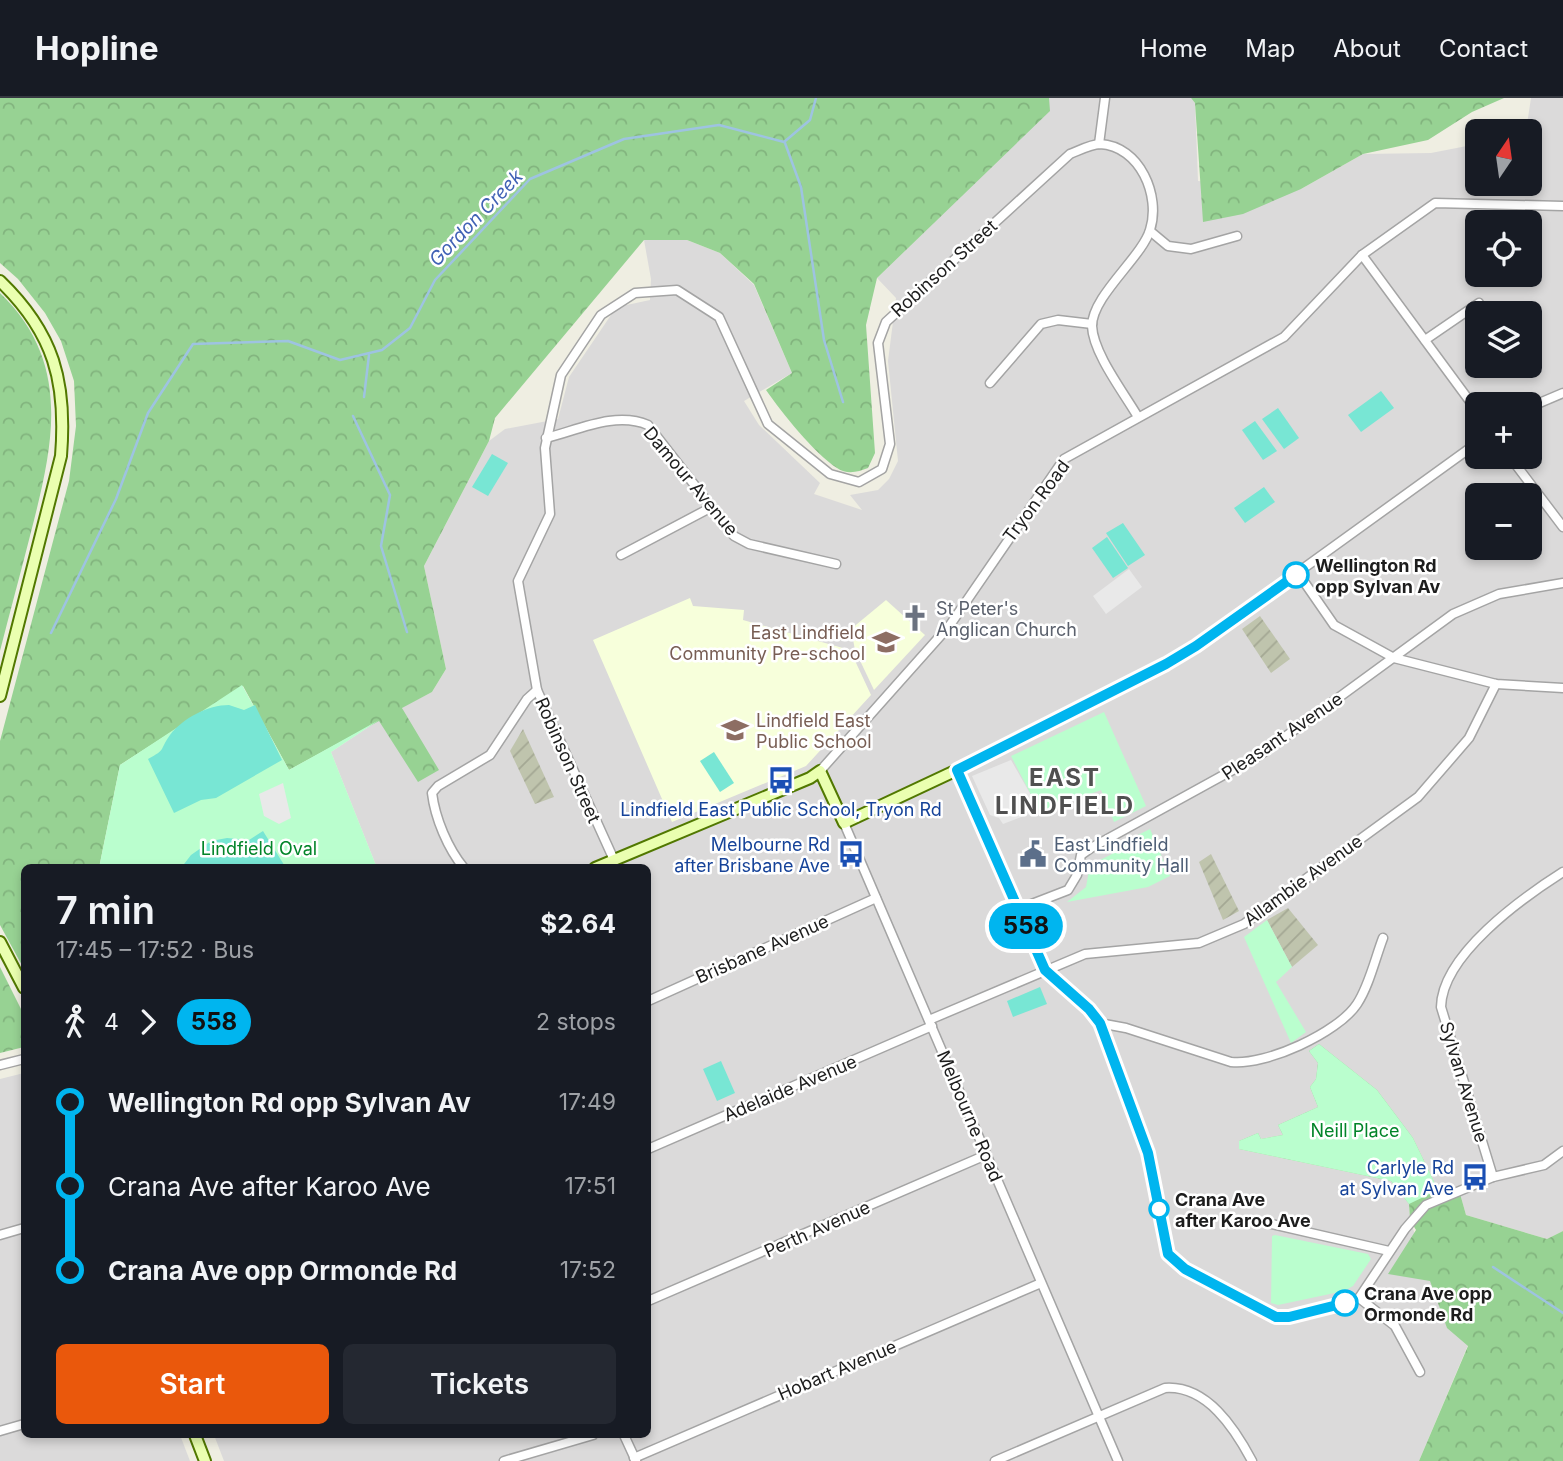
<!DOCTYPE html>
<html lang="en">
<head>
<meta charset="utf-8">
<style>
  body { margin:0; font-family:Inter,sans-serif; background:#242831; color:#f1f3f6; height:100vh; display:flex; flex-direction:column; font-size:26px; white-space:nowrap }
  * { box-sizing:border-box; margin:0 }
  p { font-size:23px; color:#9ea1a6 }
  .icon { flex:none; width:38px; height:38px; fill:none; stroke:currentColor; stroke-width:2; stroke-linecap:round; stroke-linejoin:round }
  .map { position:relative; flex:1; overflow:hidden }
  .sheet { position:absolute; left:21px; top:766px; width:630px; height:574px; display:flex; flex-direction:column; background:#171b24; border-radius:10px; box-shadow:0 4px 10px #0003 }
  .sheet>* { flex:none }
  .badge { padding:0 14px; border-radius:23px; font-size:24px; line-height:46px }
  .needle { width:46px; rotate:13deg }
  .buttons { position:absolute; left:1465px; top:21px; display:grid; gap:14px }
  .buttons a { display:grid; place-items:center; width:77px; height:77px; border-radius:10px; background:#171b24; box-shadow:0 4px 10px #0003; font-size:35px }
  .map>.badge { position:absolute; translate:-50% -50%; box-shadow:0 0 0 4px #fff }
  .legs { display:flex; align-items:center; gap:10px; height:77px; padding:0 35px; font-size:23px }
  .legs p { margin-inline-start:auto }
  .head { display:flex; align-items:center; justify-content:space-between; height:119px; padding:0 35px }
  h1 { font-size:38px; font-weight:600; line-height:52px }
  .cta { display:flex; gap:14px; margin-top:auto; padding:14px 35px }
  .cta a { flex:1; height:80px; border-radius:10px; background:#ea580c; color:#fff; font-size:28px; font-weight:600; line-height:80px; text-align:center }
  .cta a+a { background:#242831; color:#f1f3f6 }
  ul { padding:0 35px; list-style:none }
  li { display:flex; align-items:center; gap:24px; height:84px; font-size:26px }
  li i { display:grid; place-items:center; width:10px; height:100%; margin:0 9px; background:currentColor }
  li i::after { content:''; width:18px; height:18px; margin:-9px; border:5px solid; border-radius:50%; background:#171b24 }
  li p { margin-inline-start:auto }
  li:first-child i { background:linear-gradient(#0000 50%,currentColor 0) }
  li:last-child i { background:linear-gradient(currentColor 50%,#0000 0) }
  header { display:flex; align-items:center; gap:42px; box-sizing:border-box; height:98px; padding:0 35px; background:#171b24; border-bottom:2px solid #363941 }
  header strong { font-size:33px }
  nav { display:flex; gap:38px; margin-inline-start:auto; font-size:24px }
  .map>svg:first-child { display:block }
  .residential { fill:#dbdada; fill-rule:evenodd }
  .education { fill:#f7ffdb }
  .construction { fill:url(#construction-furrows) }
  .forest { fill:url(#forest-crowns) }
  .park { fill:#bafece }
  .pitch { fill:#78e6d4 }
  .parking { fill:#e9e9e9 }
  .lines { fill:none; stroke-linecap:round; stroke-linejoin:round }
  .stream { stroke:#9ec3e1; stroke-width:2.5 }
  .street-casing { stroke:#a4a4a4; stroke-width:11 }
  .secondary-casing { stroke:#517800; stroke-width:14 }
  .street { stroke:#fff; stroke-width:8 }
  .secondary { stroke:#eaffb0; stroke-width:10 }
  .line-1-casing { stroke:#fff; stroke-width:16 }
  .line-1 { stroke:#00b5ef; stroke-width:10 }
  .stop-1-dot { fill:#fff; stroke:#00b5ef; stroke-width:3.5 }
  .labels { text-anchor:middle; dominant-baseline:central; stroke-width:5; stroke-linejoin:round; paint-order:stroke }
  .street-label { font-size:18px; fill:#1d1d1d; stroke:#fff }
  .stop-label { font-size:18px; font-weight:bold; fill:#1d1d1d; stroke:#fff; text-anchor:start }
  .worship-label { font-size:18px; fill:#5b616d; stroke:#fff; text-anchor:start }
  .education-label { font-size:18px; fill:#785e54; stroke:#fff; text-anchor:end }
  .transit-label { font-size:18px; fill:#164399; stroke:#fff; text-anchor:end }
  .service-label { font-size:18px; fill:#4e5e75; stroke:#fff; text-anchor:start }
  .park-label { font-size:18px; fill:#028429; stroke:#fff }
  .water-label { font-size:19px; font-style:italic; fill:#4162b5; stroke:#fff }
  .district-label { font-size:24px; font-weight:bold; letter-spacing:2px; fill:#505050; stroke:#fff }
</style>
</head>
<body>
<header>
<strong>Hopline</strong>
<nav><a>Home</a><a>Map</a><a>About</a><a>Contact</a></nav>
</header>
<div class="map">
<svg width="1563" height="1363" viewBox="0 0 1563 1363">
  <defs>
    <pattern id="construction-furrows" width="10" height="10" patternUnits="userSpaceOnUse" patternTransform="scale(1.75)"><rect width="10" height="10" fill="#bfc4ad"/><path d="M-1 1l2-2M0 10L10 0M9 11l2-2" fill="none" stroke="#a4a894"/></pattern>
    <pattern id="forest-crowns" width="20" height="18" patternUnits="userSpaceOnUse" patternTransform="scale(1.75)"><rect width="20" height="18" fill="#97d293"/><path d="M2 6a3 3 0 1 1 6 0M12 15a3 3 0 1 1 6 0" fill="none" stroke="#82b47e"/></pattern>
  </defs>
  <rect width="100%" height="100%" fill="#efeee2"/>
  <g class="residential">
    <path d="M1049 0H1191L1195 5 1198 83 1301 91 1363 56 1431 55 1477 46V86H1530V33H1526L1531 0H1563V1133L1547 1141 1466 1117 1459 1092H1438L1413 1040 1318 965V1009L1279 1027 1284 1037 1260 1041 1258 1036 1239 1043V1051L1391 1083 1409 1106 1410 1122 1447 1229 1468 1247 1419 1363H224L214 1337H648V770H377L331 654 379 622 418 683 402 609 432 594 446 571 424 468 489 343 505 331 558 321 569 279 611 217 622 208 650 202 651 181 644 142H687L720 155 754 187 792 275 744 303 759 327 820 385 814 396 862 412 850 397 878 392 889 381 898 363 888 263 896 200 877 180 1049 13ZM1477 124H1530V177H1477ZM1477 215H1530V268H1477ZM1477 306H1530V359H1477ZM1477 397H1530V450H1477Z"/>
    <polygon points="24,975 24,1337 180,1337 190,1363 0,1363 0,981"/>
  </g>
  <g class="education">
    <polygon points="690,500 693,508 744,512 743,522 850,552 871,597 806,668 672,724 593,542"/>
    <polygon points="886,502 925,537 874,592 855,552 851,531"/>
  </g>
  <g class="construction">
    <polygon points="1260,518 1290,561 1271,575 1242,531"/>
    <polygon points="523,631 554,699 535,706 510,653"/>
    <polygon points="1211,756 1239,813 1223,822 1199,764"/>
    <polygon points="1288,810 1318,847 1292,869 1267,822"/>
  </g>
  <g class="forest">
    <path d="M0 0H1049L1050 13 877 180 866 227 875 355 868 370C858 374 847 377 837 370 814 355 782 315 766 292L792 275 754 186 720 155 687 142H644L495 320 489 343 424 468 446 571 432 594 402 610 439 672 418 684 379 623 289 672 243 588 120 667 99 770H24V871L0 827V643L69 383 76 328 74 283 61 243 45 215 18 181 0 165Z"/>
    <polygon points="1191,0 1504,0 1472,14 1428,42 1363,56 1301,91 1243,116 1203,124 1195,5"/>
    <path d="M0 195C73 265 53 348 31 434 21 474 10 513 0 553Z"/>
    <polygon points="0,869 24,917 24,949 0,955"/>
    <polygon points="1319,946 1377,992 1413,1040 1438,1092 1459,1092 1466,1117 1547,1141 1563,1133 1563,1363 1419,1363 1468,1248 1447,1230 1430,1183 1388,1176 1416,1132 1410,1122 1409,1106 1391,1083 1239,1051 1239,1043 1258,1035 1261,1041 1283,1037 1278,1027 1318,1009 1310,989 1316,981 1318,965 1309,953"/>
  </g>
  <g class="park">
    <polygon points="242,587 289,672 379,622 331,654 377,770 99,770 120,667"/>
    <polygon points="1104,614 1146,708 1114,724 1101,692 1047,712 1039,712 1011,658"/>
    <polygon points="1150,731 1170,778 1148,789 1067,804 1086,789 1090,767 1112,756 1110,751"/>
    <polygon points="1267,822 1292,869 1276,884 1306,934 1291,945 1244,839"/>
    <polygon points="1319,946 1377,992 1413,1040 1438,1092 1409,1106 1391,1083 1239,1051 1239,1043 1258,1035 1261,1041 1283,1037 1278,1027 1318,1009 1310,989 1316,981 1318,965 1309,953"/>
    <polygon points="1275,1137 1368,1156 1371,1161 1353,1188 1344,1193 1278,1207 1271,1205 1272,1138"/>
  </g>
  <g class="pitch">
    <polygon points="1381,293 1394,310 1361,334 1348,317"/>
    <polygon points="1278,310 1299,340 1284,351 1262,321"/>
    <polygon points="1255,323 1277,353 1263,362 1242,332"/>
    <polygon points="492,356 508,365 488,398 472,389"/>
    <polygon points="1264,389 1275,404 1245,425 1234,410"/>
    <polygon points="1123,425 1145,457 1128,468 1106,435"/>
    <polygon points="1107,439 1128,470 1113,480 1092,450"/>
    <path d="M229 607 244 612 255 607 282 662 216 700 201 702 174 715 148 661C167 651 159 652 170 637 183 620 208 607 229 607Z"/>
    <polygon points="714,654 734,685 720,694 700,663"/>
    <polygon points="263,733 286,770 181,770 191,757 211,743 227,740 249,742"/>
    <polygon points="1040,889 1047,906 1013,919 1007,903"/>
    <polygon points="721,963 735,995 717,1003 703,971"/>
  </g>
  <g class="parking">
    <polygon points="1129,471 1142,489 1106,516 1093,498"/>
    <polygon points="1011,662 1036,706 1031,710 1032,715 1003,726 999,720 990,717 972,678"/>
    <polygon points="283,685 291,720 279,726 264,718 259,696"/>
  </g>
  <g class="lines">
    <g class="stream">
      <polyline points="785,45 801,89 824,242 843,304"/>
      <polyline points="364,299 369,257"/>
      <polyline points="353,318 390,397 381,448 407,534"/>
      <polyline points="51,535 116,401 148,315 193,246 288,243 340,262 382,252 410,230 435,182 530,81 624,41 719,27 784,44 810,22 816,0"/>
      <polyline points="1493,1169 1563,1215"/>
    </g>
    <defs>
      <g id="street">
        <polyline points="1099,46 1105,0"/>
        <polyline points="1150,133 1168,148 1191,151 1237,138"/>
        <polyline points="1362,157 1477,313"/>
        <polyline points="1425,242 1479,205"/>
        <polyline points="990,285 1041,226 1058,222 1092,226"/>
        <polyline points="1530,309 1563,295"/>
        <path d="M546 340C578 332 616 313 648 327L734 438 749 446 836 466"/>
        <polyline points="1477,345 1196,548 1084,610 957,672 1045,872 1089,911 1099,925 1148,1054 1168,1156 1185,1171 1276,1218 1289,1219 1359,1200 1405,1131 1426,1107 1493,1079 1544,1067 1563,1053"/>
        <polyline points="1510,359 1563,429"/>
        <polyline points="621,457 710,410"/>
        <polyline points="1298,475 1334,527 1394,560 1496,586 1563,590"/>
        <polyline points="820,673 950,527 1064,361 1284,239 1362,157 1435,105 1563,108"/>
        <polyline points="844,725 1118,1363"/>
        <path d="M614 762 537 592 518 483 550 416 545 350 561 277 601 217 635 195 677 192 719 219 768 326 830 376 859 384 882 371 890 346 878 245 886 224 1070 56C1078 53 1091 46 1100 46 1140 48 1161 98 1150 132 1142 159 1092 198 1092 228 1093 255 1124 295 1138 319"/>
        <path d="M464 770C448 751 435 720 432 695L438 688 490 657 527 601 537 592"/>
        <polyline points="1019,811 1068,792 1077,777 1081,757 1091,750 1260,657 1453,516 1499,496 1563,485"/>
        <polyline points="648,903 876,800"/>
        <polyline points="929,922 1085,856 1199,845 1244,826 1418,699 1469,640 1496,586"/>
        <path d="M1099 925 1126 930 1231 964C1265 968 1338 935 1357 906 1369 888 1375 861 1383 840"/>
        <polyline points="0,967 24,961"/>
        <polyline points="648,1051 932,928"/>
        <path d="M1493 1079 1441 909C1442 857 1522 800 1563 774"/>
        <polyline points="1267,1125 1389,1153"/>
        <polyline points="0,1137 24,1130"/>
        <polyline points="1359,1200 1395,1228 1420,1274"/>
        <polyline points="648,1203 986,1057"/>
        <polyline points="0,1333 24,1326"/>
        <polyline points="624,1337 636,1363"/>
        <polyline points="634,1360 1041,1185"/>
        <polyline points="504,1363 593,1337"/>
        <path d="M995 1363 1165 1290C1207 1287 1235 1331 1252 1363"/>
      </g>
      <g id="secondary">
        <path d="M0 183C54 235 67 284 61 358L0 598"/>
        <polyline points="595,770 810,680 820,673 844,725 957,672"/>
        <polyline points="0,844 24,890"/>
        <polyline points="195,1337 205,1363"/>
      </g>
    </defs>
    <use href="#street" class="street-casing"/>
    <use href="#secondary" class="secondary-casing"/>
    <use href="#street" class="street"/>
    <use href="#secondary" class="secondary"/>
  </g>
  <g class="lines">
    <defs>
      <polyline id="line-1" points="1296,477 1196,548 1166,566 957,672 1045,872 1089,911 1100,925 1148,1055 1168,1156 1185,1171 1276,1219 1289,1219 1345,1205"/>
    </defs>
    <use href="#line-1" class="line-1-casing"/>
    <use href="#line-1" class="line-1"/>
  </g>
  <defs>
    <symbol id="church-bare" viewBox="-9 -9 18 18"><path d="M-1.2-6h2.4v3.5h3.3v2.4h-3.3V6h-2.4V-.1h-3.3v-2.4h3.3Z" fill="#6b7280" stroke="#fff" stroke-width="2.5" paint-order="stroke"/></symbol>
    <symbol id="school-bare" viewBox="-9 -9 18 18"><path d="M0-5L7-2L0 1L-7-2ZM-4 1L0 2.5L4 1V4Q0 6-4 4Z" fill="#8d6e63" stroke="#fff" stroke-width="2.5" paint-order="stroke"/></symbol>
    <symbol id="bus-bare" viewBox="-9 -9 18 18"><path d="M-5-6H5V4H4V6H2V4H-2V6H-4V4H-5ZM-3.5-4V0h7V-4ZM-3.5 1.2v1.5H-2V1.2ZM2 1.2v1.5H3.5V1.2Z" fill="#1a4fb4" stroke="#fff" stroke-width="2.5" paint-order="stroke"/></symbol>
    <symbol id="civic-bare" viewBox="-9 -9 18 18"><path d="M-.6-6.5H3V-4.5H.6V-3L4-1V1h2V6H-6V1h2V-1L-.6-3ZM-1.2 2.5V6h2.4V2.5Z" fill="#5c6f8a" stroke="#fff" stroke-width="2.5" paint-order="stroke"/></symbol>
  </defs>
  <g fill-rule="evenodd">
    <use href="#church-bare" x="896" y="501" width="38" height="38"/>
    <use href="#school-bare" x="867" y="525" width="38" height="38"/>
    <use href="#school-bare" x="716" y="613" width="38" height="38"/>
    <use href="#bus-bare" x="762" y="663" width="38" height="38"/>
    <use href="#bus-bare" x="832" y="737" width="38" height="38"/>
    <use href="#civic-bare" x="1014" y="737" width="38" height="38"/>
    <use href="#bus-bare" x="1456" y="1060" width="38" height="38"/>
  </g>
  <g class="stop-1-dot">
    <circle cx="1296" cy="477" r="12"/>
    <circle cx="1159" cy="1111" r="9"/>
    <circle cx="1345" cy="1205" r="12"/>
  </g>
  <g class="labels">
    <g class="street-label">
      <text transform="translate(944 170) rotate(-42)">Robinson Street</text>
      <text transform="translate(691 383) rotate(50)">Damour Avenue</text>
      <text transform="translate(1036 403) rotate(-53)">Tryon Road</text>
      <text transform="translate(1282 638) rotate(-34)">Pleasant Avenue</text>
      <text transform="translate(568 662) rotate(66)">Robinson Street</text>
      <text transform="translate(1303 782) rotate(-36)">Allambie Avenue</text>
      <text transform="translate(762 851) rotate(-24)">Brisbane Avenue</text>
      <text transform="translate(1464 984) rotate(73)">Sylvan Avenue</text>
      <text transform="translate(790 990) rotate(-23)">Adelaide Avenue</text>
      <text transform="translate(970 1018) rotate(67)">Melbourne Road</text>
      <text transform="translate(817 1131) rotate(-24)">Perth Avenue</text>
      <text transform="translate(837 1272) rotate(-23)">Hobart Avenue</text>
    </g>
    <g class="stop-label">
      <text x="1315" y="467">Wellington Rd<tspan x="1315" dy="21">opp Sylvan Av</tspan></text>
      <text x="1175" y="1101">Crana Ave<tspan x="1175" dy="21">after Karoo Ave</tspan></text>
      <text x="1364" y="1195">Crana Ave opp<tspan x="1364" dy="21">Ormonde Rd</tspan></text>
    </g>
    <g class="worship-label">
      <text x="936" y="510">St Peter's<tspan x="936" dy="21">Anglican Church</tspan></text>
    </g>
    <g class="education-label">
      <text x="865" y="534">East Lindfield<tspan x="865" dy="21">Community Pre-school</tspan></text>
      <text x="756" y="622" text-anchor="start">Lindfield East<tspan x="756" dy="21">Public School</tspan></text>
    </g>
    <g class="transit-label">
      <text x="781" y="711" text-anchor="middle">Lindfield East Public School, Tryon Rd</text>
      <text x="830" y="746">Melbourne Rd<tspan x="830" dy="21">after Brisbane Ave</tspan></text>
      <text x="1454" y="1069">Carlyle Rd<tspan x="1454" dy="21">at Sylvan Ave</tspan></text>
    </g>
    <g class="service-label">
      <text x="1054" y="746">East Lindfield<tspan x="1054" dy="21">Community Hall</tspan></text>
    </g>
    <g class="park-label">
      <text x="259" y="750">Lindfield Oval</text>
      <text x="1355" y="1032">Neill Place</text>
    </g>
    <g class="water-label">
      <text transform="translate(476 120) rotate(-46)">Gordon Creek</text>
    </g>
    <g class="district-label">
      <text x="1065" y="679">EAST<tspan x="1065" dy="28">LINDFIELD</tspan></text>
    </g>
  </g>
</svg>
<div class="buttons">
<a><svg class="needle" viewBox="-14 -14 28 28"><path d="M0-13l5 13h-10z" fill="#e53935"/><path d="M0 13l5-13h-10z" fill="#9ea1a6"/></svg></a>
<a><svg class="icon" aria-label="locate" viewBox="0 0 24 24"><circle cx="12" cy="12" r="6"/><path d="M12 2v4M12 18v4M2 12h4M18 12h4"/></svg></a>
<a><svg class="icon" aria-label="layers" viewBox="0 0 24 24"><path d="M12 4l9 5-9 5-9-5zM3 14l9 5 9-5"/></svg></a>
<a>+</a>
<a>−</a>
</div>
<b class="badge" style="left:1026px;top:828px;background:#00b5ef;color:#111">558</b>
<section class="sheet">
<div class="head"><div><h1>7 min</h1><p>17:45 – 17:52 · Bus</p></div><b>$2.64</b></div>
<div class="legs"><svg class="icon" aria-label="walk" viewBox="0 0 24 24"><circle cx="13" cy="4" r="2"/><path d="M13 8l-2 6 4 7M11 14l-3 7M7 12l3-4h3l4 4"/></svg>4<svg class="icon" aria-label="forward" viewBox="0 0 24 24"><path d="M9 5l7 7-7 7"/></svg><b class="badge" style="background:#00b5ef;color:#111">558</b><p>2 stops</p></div>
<ul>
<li><i style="color:#00b5ef"></i><b>Wellington Rd opp Sylvan Av</b><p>17:49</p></li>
<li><i style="color:#00b5ef"></i><span>Crana Ave after Karoo Ave</span><p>17:51</p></li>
<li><i style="color:#00b5ef"></i><b>Crana Ave opp Ormonde Rd</b><p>17:52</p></li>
</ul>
<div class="cta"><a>Start</a><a>Tickets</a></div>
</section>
</div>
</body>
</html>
